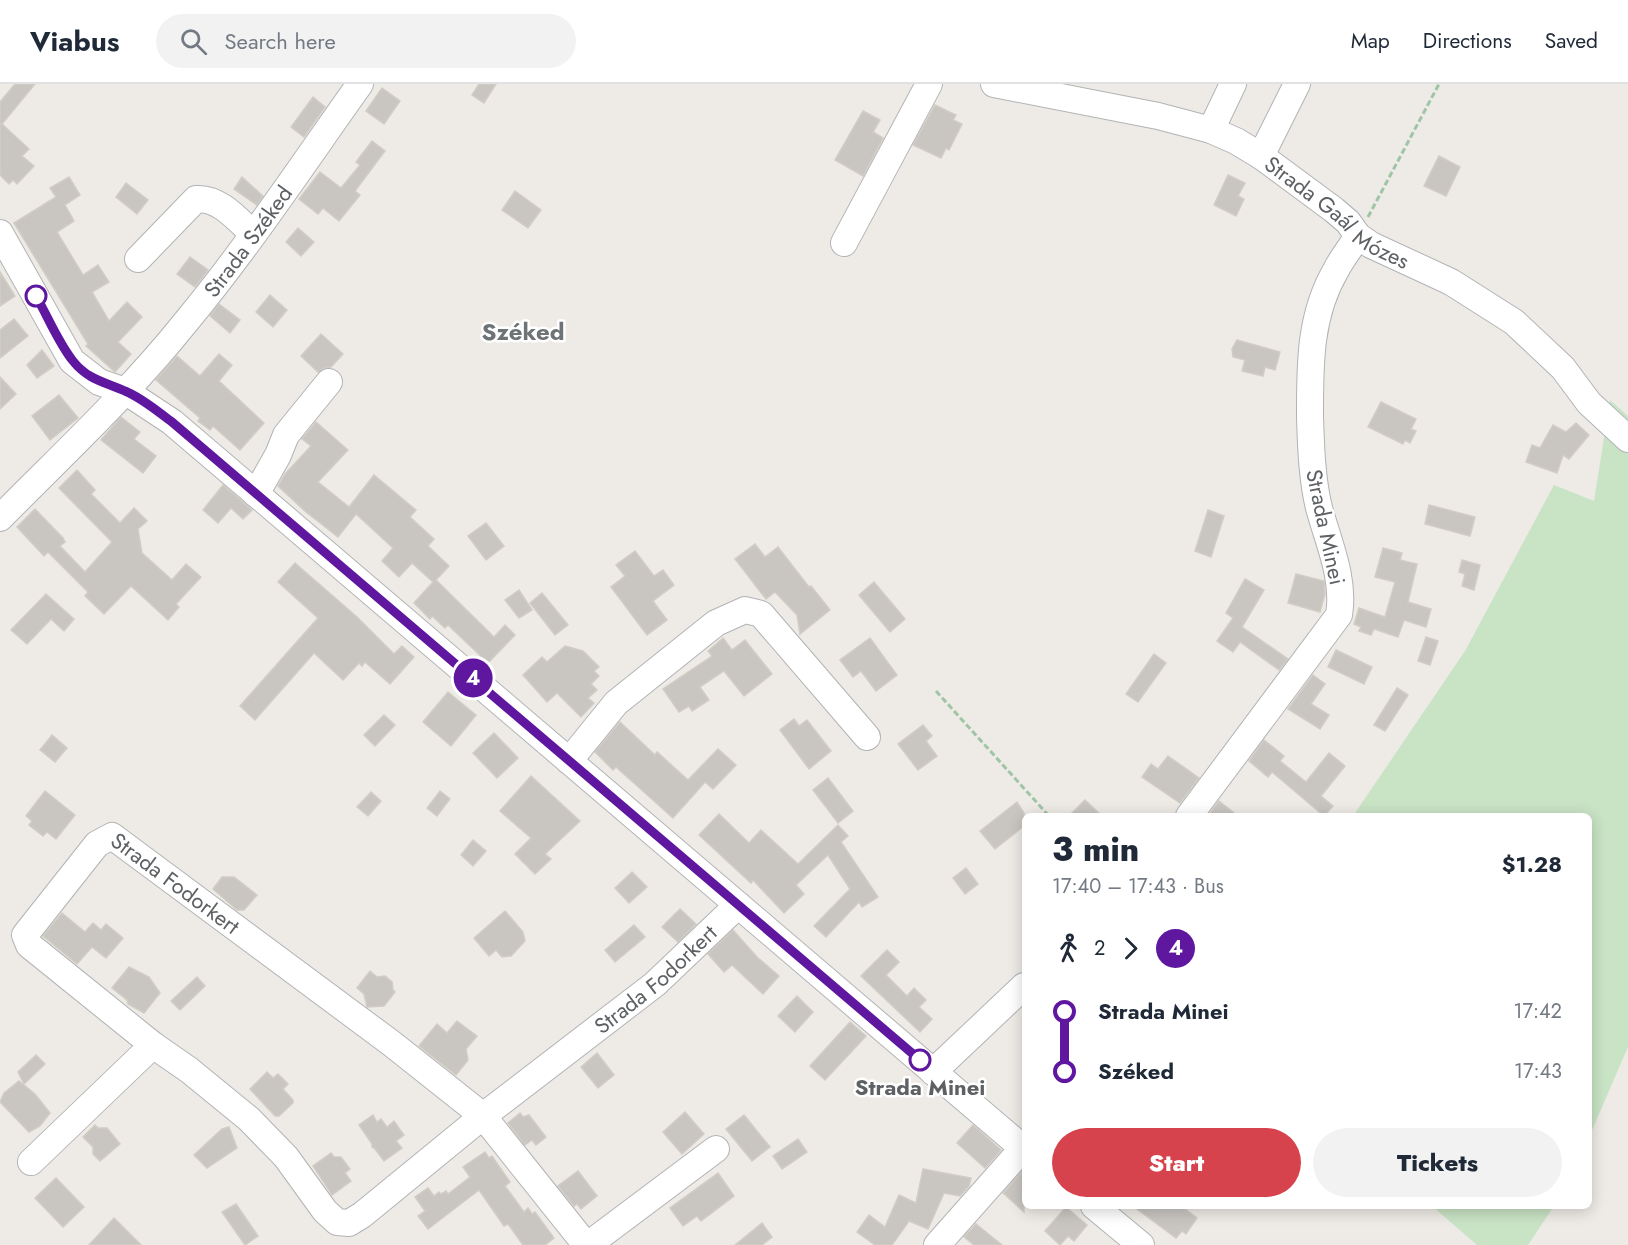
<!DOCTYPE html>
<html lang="en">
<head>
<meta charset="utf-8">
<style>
  body { margin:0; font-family:Jost,sans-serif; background:#f2f2f3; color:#1f2937; height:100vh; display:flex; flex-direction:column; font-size:22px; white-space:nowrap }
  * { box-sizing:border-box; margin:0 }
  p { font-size:20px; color:#747a83 }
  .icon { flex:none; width:33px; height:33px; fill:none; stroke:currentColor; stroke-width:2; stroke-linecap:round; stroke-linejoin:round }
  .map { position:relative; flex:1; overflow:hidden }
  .sheet { position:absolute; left:1022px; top:729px; width:570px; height:396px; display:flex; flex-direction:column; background:#fff; border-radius:9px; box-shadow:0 3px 15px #0003 }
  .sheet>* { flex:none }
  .badge { padding:0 12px; border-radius:20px; font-size:21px; line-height:39px }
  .map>.badge { position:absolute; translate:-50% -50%; box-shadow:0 0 0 3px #fff }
  .legs { display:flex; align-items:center; gap:9px; height:66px; padding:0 30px; font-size:20px }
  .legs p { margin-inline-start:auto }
  .headline { display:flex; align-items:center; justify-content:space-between; height:102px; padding:0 30px }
  h1 { font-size:33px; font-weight:800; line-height:45px }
  .primary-button { display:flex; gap:12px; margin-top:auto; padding:12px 30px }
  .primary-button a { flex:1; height:69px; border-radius:36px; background:#d7434c; color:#fff; font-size:24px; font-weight:800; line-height:69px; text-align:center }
  .primary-button a+a { background:#f2f2f3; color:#1f2937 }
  ul { padding:0 30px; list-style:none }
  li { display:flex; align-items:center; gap:21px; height:60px; font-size:22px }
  li i { display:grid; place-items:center; width:9px; height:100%; margin:0 8px; background:currentColor }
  li i::after { content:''; width:15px; height:15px; margin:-8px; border:4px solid; border-radius:50%; background:#fff }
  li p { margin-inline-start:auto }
  li:first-child i { background:linear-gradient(#0000 50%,currentColor 0) }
  li:last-child i { background:linear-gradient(currentColor 50%,#0000 0) }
  header { display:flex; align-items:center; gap:36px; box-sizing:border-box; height:84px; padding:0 30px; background:#fff; border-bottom:2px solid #e0e1e3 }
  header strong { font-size:28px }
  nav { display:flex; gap:33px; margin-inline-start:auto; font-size:21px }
  .search { width:420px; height:54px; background:#f2f2f3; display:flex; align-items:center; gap:15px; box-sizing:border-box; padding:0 21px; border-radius:33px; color:#747a83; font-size:22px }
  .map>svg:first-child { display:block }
  .green { fill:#c9e3c5 }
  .building { fill:#c9c6c2; stroke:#d2ccc5; stroke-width:1.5 }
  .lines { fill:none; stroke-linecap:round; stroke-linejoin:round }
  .minor-casing { stroke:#b1b3b6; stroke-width:28 }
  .path { stroke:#a0c5a6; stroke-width:3; stroke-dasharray:6 3; stroke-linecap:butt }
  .minor { stroke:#fff; stroke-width:26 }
  .line-1-casing { stroke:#fff; stroke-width:14 }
  .line-1 { stroke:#6017a0; stroke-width:9 }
  .stop-1-dot { fill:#fff; stroke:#6017a0; stroke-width:3 }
  .labels { text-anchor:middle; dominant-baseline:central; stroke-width:5; stroke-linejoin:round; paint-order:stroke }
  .street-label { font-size:22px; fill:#5d6164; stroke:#fff }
  .stop-label { font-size:22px; font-weight:bold; fill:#5d6164; stroke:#fff }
  .neighbourhood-label { font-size:24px; font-weight:bold; fill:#6e7376; stroke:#fff }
</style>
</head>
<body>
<header>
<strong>Viabus</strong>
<div class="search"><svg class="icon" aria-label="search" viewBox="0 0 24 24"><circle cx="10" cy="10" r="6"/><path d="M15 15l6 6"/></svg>Search here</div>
<nav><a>Map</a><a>Directions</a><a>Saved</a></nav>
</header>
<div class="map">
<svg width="1628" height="1161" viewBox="0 0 1628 1161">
  <rect width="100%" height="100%" fill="#eeebe6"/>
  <g class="green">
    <polygon points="1610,316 1628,332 1628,963 1589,1053 1588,732 1353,732 1465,567 1554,401 1594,417"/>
    <polygon points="1432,1122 1554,1122 1528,1161 1477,1161"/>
  </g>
  <g class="building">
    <polygon points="15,0 35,0 2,40 29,65 22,72 34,82 17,100 13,96 9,100 0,91 0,18"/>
    <polygon points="479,0 496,0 484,19 472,11"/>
    <polygon points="382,4 400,17 384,40 366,27"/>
    <polygon points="313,13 325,23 304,53 291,43"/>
    <polygon points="935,21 956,31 953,36 962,40 949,66 946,64 941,74 913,61"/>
    <polygon points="863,27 880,36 873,48 883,54 863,92 835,76"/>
    <polygon points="372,57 385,67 355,107 360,111 339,137 323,124 318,130 299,115 320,88 341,104 360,81 356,78"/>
    <polygon points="1439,72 1460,83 1446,112 1424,102"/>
    <polygon points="1228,91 1245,99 1238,112 1244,115 1236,132 1214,121"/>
    <polygon points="69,93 80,111 65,121 74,137 57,148 83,191 98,181 109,198 92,208 109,237 127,218 142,233 118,258 131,270 115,288 86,262 88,260 14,139 56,113 50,104"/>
    <polygon points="242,93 263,112 257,121 234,105"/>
    <polygon points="126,99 148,116 137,130 116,113"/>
    <polygon points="515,107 541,126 528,144 502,126"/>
    <polygon points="298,144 314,158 301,172 286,158"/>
    <polygon points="190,173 208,186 195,203 177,190"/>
    <polygon points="0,188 15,212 0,222"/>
    <polygon points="270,211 287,226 273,243 256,228"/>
    <polygon points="219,220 240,236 230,249 210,232"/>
    <polygon points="14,235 28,252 0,274 0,246"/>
    <polygon points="321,250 343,270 331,283 324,284 318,288 301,272"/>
    <polygon points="1237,256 1280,268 1275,286 1265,283 1263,292 1242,287 1245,276 1233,273 1232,265"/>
    <polygon points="42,266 54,282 37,294 27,281"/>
    <polygon points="219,270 232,281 219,297 264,339 240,366 213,342 210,346 198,337 200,334 156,296 177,272 200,292"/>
    <polygon points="0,293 16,310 0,325"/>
    <polygon points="59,311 78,334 50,356 32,332"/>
    <polygon points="1381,318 1416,335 1411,345 1416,347 1410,359 1405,356 1403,360 1368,343"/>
    <polygon points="121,333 140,348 134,355 156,372 143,389 101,356"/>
    <polygon points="316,338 348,366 318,398 349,423 374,391 416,426 410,433 434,455 428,462 449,482 436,496 494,553 505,541 515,551 488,579 448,541 445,544 432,532 430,535 414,519 433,498 412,479 399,493 382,477 393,464 356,430 338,453 306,428 278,402 285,390 311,362 302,355"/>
    <polygon points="1576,339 1589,351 1569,375 1563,371 1557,389 1526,378 1532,361 1540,364 1553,341 1566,348"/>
    <polygon points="77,386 95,406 91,410 120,439 134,424 147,437 138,445 142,469 172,496 186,480 201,493 176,520 179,523 168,536 131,502 104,530 85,512 88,508 48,468 44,472 17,443 35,425 63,454 65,458 60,462 85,488 112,458 59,404"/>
    <polygon points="223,401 252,426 243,435 231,424 218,439 203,426"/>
    <polygon points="1429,421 1475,433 1470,452 1425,440"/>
    <polygon points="1208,426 1224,432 1211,473 1195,467"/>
    <polygon points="486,439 504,462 486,476 468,452"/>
    <polygon points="755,460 765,473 778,463 809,503 811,502 830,526 800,550 797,531 775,508 766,515 735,475"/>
    <polygon points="1383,464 1402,469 1400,476 1417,480 1408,518 1431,525 1426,543 1404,536 1398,553 1374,545 1371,551 1359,547 1361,543 1354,540 1359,524 1385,533 1395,498 1375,493"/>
    <polygon points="635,467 654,492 663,486 674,501 653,517 667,536 647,551 611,503 625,492 616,481"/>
    <polygon points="1462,476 1480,481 1474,506 1462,502 1465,490 1459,488"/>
    <polygon points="295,479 357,533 394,570 402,562 414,573 390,600 365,578 362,582 359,579 343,596 314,569 255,636 240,622 318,534 278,498"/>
    <polygon points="1296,490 1324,497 1325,510 1320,528 1288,519"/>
    <polygon points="1245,495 1264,506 1242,543 1288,575 1279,586 1240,558 1233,568 1217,557 1233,534 1226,529"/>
    <polygon points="874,498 905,535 890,548 859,511"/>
    <polygon points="519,506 532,526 519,534 505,516"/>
    <polygon points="542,509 568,541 555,551 530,519"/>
    <polygon points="46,510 74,535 64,547 51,535 27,560 11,546"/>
    <polygon points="1426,553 1438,557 1430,581 1418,577"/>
    <polygon points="723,554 732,566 745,556 772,590 744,612 724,587 700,603 709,616 692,627 689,622 679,628 663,605 712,572 708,567"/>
    <polygon points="870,554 897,591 876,607 861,587 853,593 840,576"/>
    <polygon points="565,562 583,567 599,583 594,587 599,592 591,600 597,606 588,614 594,619 581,633 557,609 547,618 523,591 542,573 547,578"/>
    <polygon points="1336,566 1372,583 1364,600 1328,583"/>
    <polygon points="1154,570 1166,579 1138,618 1126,610"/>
    <polygon points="1313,591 1325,600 1311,620 1329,631 1320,645 1288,625"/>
    <polygon points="1397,604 1408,611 1385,647 1374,641"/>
    <polygon points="448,608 476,631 451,662 423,638"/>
    <polygon points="384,631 395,641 375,662 364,651"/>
    <polygon points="794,635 799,642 807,636 831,667 809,685 780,646"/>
    <polygon points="620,638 655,671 657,668 688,696 718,665 736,681 713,705 705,698 673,734 616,683 613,686 595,668"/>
    <polygon points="923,641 932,652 926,657 937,672 918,686 898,660"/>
    <polygon points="494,649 518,674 497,694 473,669"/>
    <polygon points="52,651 67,664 55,678 40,666"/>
    <polygon points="1264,656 1284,672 1280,677 1306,698 1329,669 1345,682 1321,712 1333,722 1324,732 1272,688 1268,693 1249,677"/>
    <polygon points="1168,672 1199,694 1180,719 1142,693 1151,680 1158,685"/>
    <polygon points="531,692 580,737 545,770 551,775 535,790 515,770 531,754 500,727"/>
    <polygon points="828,694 853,727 838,739 813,706"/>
    <polygon points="45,707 75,731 56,755 47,748 43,752 29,741 32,737 26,732"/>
    <polygon points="440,707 450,715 437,732 427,724"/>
    <polygon points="371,708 381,717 368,732 357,723"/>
    <polygon points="1085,716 1102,732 1069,732"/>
    <polygon points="1219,717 1238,732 1208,732"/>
    <polygon points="1017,718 1024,729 1024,742 995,765 980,747"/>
    <polygon points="719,730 749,759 761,746 798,780 838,741 848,752 841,758 878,813 862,823 859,818 826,853 814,842 850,805 828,771 796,801 804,810 784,829 753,796 751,799 699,751"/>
    <polygon points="473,756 486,767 473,782 461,771"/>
    <polygon points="966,784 978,800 965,810 953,794"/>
    <polygon points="632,788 647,803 629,819 615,804"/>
    <polygon points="222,793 234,793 257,811 244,826 237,826 213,805"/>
    <polygon points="680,825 696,840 678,858 662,843"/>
    <polygon points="505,827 523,848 525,857 511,872 502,873 496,866 489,872 474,854"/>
    <polygon points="62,829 85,848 93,839 101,846 106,840 123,854 106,874 92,863 77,880 43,852"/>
    <polygon points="634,841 645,853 615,878 605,866"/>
    <polygon points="733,846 757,873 779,892 763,910 732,881 724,888 708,870"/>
    <polygon points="887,866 899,878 886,891 907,912 914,904 926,916 919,923 932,935 920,948 861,892"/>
    <polygon points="129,883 149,893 160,909 144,929 128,920 127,916 112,904"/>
    <polygon points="370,887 377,893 385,892 392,898 393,906 395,908 384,922 367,923 364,910 357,904"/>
    <polygon points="197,893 205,902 180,926 171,917"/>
    <polygon points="797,912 813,928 795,948 778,932"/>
    <polygon points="457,937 477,952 466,965 468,976 456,991 419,962 437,940 447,949"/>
    <polygon points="850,938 866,952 825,996 810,982"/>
    <polygon points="597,969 614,991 598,1004 581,983"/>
    <polygon points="36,971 45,980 24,1000 18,988"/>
    <polygon points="267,988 273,994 278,990 288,1000 283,1005 293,1016 293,1019 279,1032 275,1032 250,1005"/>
    <polygon points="19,997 35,1010 50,1029 40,1042 29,1048 0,1018 4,1009"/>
    <polygon points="685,1028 704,1050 682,1070 663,1048"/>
    <polygon points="520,1029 523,1033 529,1031 546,1053 536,1061 532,1056 525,1061 508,1039"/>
    <polygon points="373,1031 377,1038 381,1035 387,1043 394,1037 404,1051 396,1057 402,1064 384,1077 375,1065 372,1063 372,1060 359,1041"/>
    <polygon points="744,1031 770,1063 752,1077 726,1045"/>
    <polygon points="95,1041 98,1044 107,1044 120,1060 100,1077 93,1070 93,1063 83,1053"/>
    <polygon points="973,1041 1001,1066 985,1084 957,1059"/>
    <polygon points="229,1043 237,1064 207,1084 194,1071 222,1045"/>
    <polygon points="798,1055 807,1068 782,1085 773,1072"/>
    <polygon points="485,1068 489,1074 492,1072 510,1098 505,1102 524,1128 528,1124 532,1130 535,1128 554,1154 545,1161 523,1161 508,1140 504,1142 479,1106 428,1145 418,1132 425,1127 415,1113 428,1104 434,1112 439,1108 441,1110 446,1107 448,1110 470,1093 463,1083"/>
    <polygon points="331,1069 334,1073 341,1073 350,1085 345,1089 351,1097 332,1111 313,1082"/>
    <polygon points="923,1085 971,1094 969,1102 960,1112 944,1109 928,1145 909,1137 892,1161 875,1161 857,1148 869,1131 885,1143 899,1111 916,1119"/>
    <polygon points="1024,1085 1024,1128 1003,1109"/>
    <polygon points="578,1087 597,1112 581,1125 577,1120 574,1122 558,1102"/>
    <polygon points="718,1089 734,1112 701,1137 697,1132 683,1142 670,1124"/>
    <polygon points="56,1094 84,1123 63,1143 35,1114"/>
    <polygon points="236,1120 258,1152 245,1161 222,1128"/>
    <polygon points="1133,1122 1181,1122 1197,1134 1186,1150 1182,1147 1176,1154"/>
    <polygon points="1066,1123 1087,1141 1074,1157 1068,1152 1060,1161 1045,1147"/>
    <polygon points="114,1134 141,1161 89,1161"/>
    <polygon points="762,1139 772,1153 762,1161 735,1161"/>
    <polygon points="976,1140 1002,1161 974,1161 964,1153"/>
  </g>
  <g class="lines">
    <defs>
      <g id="minor">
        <path id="s1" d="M994 0 1158 32 1211 46 1236 57 1261 72 1334 126 1348 138 1358 152 1371 161 1451 198 1514 238 1563 284 1589 319 1628 355"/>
        <polyline points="1211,46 1233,0"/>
        <polyline points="1261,72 1297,0"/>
        <polyline points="0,149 72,277 99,298 125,307 172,338 1024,1065"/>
        <polyline points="844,159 929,0"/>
        <path d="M138 175 196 115C219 113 238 136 253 150"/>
        <polyline points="256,410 278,371 286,351 329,298"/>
        <path id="s2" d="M0 434C63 370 129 309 185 239 248 163 303 80 360 0"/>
        <polyline points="569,677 616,619 716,539 745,526 761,530 867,653"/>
        <path d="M1189 732 1339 531C1345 495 1329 460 1319 424 1312 395 1311 364 1310 333 1310 282 1309 232 1336 186 1342 174 1351 163 1358 152"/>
        <path id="s3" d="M153 961 29 861 25 851 97 760 112 752 391 959 483 1032 586 1161"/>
        <polyline points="933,988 1024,902"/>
        <path id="s4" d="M31 1078 153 961 189 986 249 1035 286 1073 325 1127 337 1138 349 1139 362 1131 483 1032 655 900 738 821"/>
        <polyline points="1094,1122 1141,1161"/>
        <polyline points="588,1161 716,1065"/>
        <polyline points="937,1161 1023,1064"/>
      </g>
    </defs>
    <use href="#minor" class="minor-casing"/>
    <g class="path">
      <polyline points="1368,133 1439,0"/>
      <polyline points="936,607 1049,732"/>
    </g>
    <use href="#minor" class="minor"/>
  </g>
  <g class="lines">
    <defs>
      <path id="line-1" d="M36 212C47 231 59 260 73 277 88 296 105 298 125 307 142 314 157 327 172 338L920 976"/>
    </defs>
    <use href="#line-1" class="line-1-casing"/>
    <use href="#line-1" class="line-1"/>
  </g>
  <g class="stop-1-dot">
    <circle cx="36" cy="212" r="10"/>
    <circle cx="920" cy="976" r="10"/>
  </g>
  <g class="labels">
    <g class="street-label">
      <text stroke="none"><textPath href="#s1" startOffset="374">Strada Gaál Mózes</textPath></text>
      <text stroke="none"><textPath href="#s2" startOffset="372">Strada Széked</textPath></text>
      <text transform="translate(1326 443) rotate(78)">Strada Minei</text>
      <text stroke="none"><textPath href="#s3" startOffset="382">Strada Fodorkert</textPath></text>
      <text stroke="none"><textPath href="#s4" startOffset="830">Strada Fodorkert</textPath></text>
    </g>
    <g class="stop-label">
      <text x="920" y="1003">Strada Minei</text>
    </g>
    <g class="neighbourhood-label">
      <text x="523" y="247">Széked</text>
    </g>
  </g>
</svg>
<b class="badge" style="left:473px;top:594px;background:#6017a0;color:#fff">4</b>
<section class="sheet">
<div class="headline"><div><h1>3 min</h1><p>17:40 – 17:43 · Bus</p></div><b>$1.28</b></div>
<div class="legs"><svg class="icon" aria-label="walk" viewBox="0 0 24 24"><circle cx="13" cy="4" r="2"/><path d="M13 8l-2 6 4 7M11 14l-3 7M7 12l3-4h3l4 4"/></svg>2<svg class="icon" aria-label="forward" viewBox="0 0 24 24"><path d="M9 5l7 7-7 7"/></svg><b class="badge" style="background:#6017a0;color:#fff">4</b></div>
<ul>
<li><i style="color:#6017a0"></i><b>Strada Minei</b><p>17:42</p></li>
<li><i style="color:#6017a0"></i><b>Széked</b><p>17:43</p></li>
</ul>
<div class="primary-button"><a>Start</a><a>Tickets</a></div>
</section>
</div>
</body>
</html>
